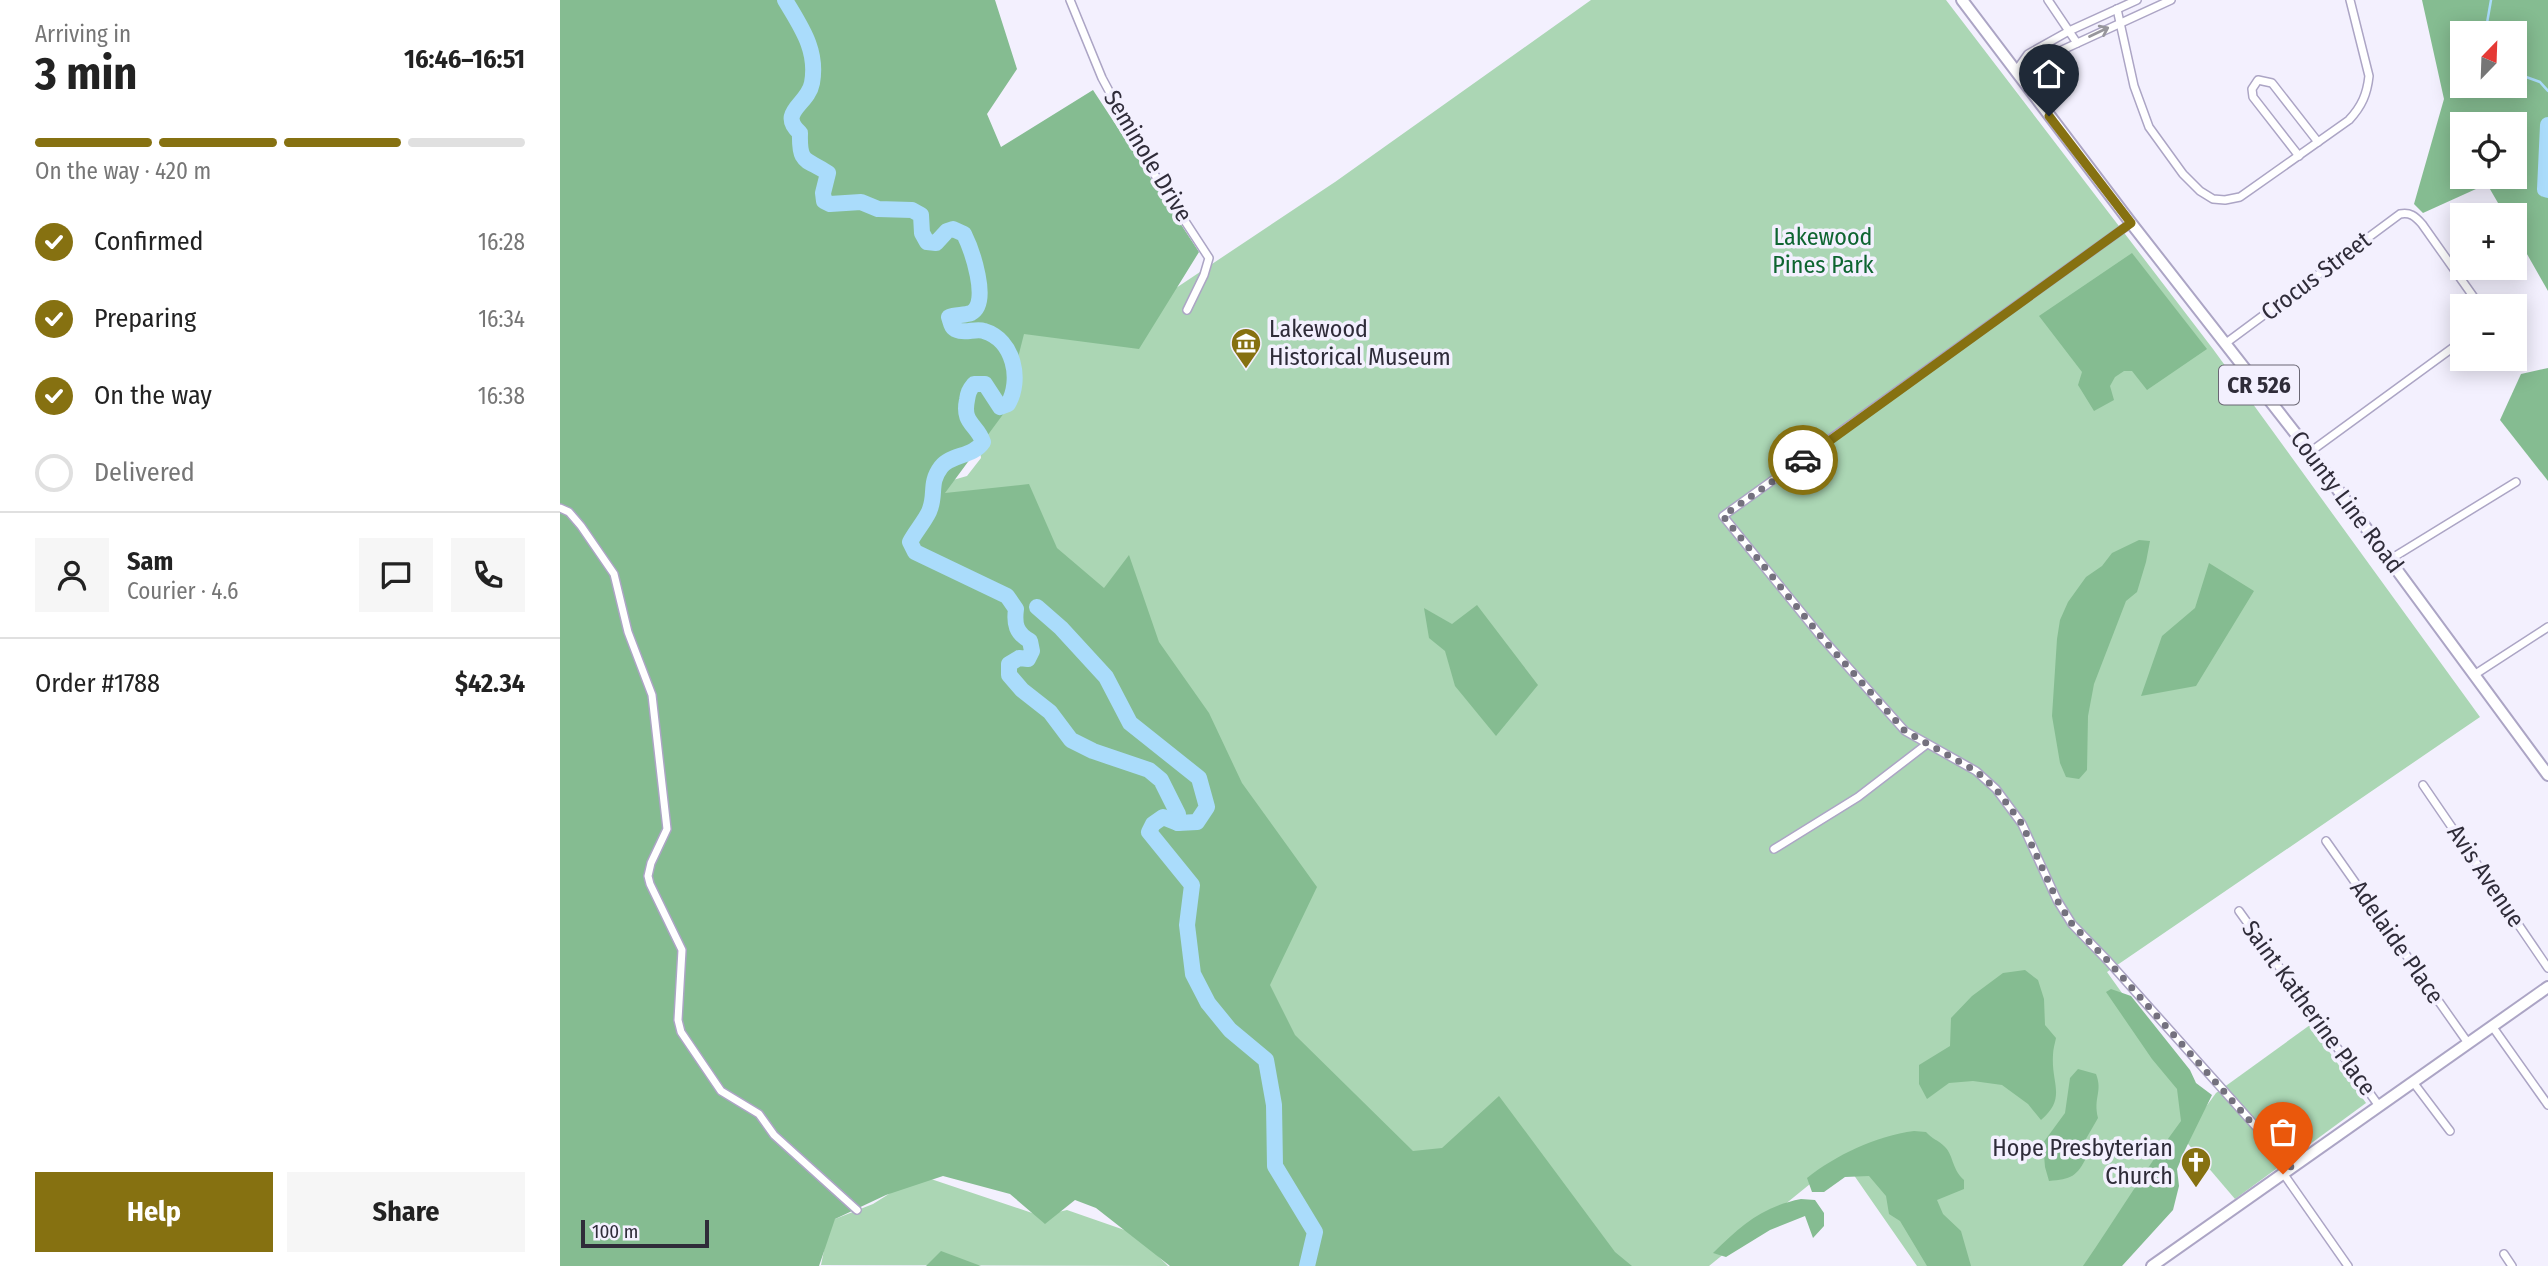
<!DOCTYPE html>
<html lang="en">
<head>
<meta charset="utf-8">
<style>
  :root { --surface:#fff; --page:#f6f6f6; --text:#222; --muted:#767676; --line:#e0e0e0; --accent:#867111 }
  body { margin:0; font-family:"Fira Sans Condensed",sans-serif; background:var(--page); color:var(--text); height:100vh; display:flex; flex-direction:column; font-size:26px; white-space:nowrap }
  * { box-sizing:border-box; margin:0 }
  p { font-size:23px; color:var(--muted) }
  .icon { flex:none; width:38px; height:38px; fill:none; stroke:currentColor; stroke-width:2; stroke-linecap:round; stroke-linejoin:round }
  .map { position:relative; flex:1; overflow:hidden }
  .panel { display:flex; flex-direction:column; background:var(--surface); width:560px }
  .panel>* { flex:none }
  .needle { width:46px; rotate:23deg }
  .fabs { position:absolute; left:1890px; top:21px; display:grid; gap:14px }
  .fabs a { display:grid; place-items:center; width:77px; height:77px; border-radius:0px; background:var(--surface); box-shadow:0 4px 18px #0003; font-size:35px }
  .scale { position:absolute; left:21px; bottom:18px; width:128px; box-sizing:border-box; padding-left:7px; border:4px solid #2f2c39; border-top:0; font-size:19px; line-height:24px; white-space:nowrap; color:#2f2c39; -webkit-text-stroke:5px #f3f0fe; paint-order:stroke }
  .pin { position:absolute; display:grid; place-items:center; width:60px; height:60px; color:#fff; margin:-72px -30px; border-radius:50% 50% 50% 0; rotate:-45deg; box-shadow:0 0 7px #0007 }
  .pin .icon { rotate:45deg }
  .courier { position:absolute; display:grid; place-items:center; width:70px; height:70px; margin:-35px; border:5px solid #867111; border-radius:50%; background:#fff; color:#222; box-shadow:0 2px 9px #0007 }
  .summary em { font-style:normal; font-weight:700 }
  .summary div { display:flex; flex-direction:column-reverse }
  .summary { display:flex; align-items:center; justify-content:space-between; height:119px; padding:0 35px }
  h1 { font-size:46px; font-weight:700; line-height:52px }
  .bar { display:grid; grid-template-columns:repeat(4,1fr); gap:10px 7px; align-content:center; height:84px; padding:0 35px }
  .bar i { height:9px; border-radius:5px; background:var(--line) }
  .bar .selected { background:var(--accent) }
  .bar p { grid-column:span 4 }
  .line { display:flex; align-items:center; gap:18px; padding:0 35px; border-top:2px solid var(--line) }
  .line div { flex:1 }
  .round { display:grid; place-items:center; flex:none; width:74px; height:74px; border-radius:0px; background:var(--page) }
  ol { padding:0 35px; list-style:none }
  li { display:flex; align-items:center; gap:21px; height:77px }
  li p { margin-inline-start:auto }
  li .icon { padding:7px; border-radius:50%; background:var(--accent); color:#fff; stroke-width:4 }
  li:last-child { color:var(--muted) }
  li i { width:38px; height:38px; border:4px solid var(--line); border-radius:50% }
  .cta { display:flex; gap:14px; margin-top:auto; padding:14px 35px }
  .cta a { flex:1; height:80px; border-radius:0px; background:var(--accent); color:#fff; font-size:28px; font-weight:700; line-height:80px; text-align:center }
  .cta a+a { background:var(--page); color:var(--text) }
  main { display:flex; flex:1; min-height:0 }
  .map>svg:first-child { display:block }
  .green { fill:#abd6b4 }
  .forest { fill:#85bc91; fill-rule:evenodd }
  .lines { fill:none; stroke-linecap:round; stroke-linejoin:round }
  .stream { stroke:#aadcfb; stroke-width:2.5 }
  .river { stroke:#aadcfb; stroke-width:16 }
  .minor-casing { stroke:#aca5c5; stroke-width:10 }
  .secondary-casing { stroke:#aca5c5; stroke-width:14 }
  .primary-casing { stroke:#aca5c5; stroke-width:14 }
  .minor { stroke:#fff; stroke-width:7 }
  .secondary { stroke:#fff; stroke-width:10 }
  .primary { stroke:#fff; stroke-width:10 }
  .oneway { stroke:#97969c }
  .done { stroke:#74717e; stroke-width:7; stroke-dasharray:0 12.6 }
  .route { stroke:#867111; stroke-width:9 }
  .labels { text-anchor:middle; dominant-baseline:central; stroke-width:7; stroke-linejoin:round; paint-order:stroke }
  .shield { fill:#f3f0fe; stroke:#6a6774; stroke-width:2 }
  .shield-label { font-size:23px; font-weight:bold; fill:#2f2c39 }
  .street-label { font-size:24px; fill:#2f2c39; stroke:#f3f0fe }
  .park-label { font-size:24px; fill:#0e6531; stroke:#f3f0fe }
  .poi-label { font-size:24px; fill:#2f2c39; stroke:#f3f0fe; text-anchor:start }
</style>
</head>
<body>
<main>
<section class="panel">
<div class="summary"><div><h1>3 min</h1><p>Arriving in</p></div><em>16:46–16:51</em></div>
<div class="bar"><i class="selected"></i><i class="selected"></i><i class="selected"></i><i></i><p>On the way · 420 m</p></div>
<ol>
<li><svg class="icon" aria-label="check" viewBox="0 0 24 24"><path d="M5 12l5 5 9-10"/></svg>Confirmed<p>16:28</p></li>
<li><svg class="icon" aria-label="check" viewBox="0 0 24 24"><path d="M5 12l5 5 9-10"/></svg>Preparing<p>16:34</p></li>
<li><svg class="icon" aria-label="check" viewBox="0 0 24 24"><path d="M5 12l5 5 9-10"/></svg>On the way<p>16:38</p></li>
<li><i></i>Delivered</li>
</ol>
<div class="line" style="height:126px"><a class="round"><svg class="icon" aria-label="person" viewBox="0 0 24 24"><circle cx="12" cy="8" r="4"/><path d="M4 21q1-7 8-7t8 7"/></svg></a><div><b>Sam</b><p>Courier · 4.6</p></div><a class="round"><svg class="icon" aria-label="chat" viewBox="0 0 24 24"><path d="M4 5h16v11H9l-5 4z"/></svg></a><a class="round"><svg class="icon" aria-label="phone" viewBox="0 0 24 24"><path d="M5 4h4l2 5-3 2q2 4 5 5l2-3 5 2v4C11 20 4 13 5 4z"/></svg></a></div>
<div class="line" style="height:91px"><div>Order #1788</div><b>$42.34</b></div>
<div class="cta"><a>Help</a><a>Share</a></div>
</section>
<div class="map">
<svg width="1988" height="1266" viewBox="0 0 1988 1266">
  <rect width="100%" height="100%" fill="#f3f0fe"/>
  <g class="green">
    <polygon points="1031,0 1386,0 1653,349 1920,717 1547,972 1642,1105 1527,1266 1357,1266 1282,1158 1149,1266 1036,1266 871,1188 755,1232 379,484 407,476 421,458 418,433 433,398 447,406 456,382 442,345 429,336 565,322 775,182"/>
    <polygon points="1750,1025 1806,1103 1675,1199 1623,1138 1656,1093"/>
    <polygon points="359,1175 481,1216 507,1210 576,1234 608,1266 261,1265 270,1221 313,1204"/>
  </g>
  <g class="forest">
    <polygon points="0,0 435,0 457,69 427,114 441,147 533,90 639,252 579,349 464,334 444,413 385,493 469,484 497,548 544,588 569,555 599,642 649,713 682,783 757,887 710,985 735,1035 853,1151 882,1148 939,1096 1055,1252 1072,1266 610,1266 536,1208 515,1200 485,1224 450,1194 383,1176 326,1195 275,1219 259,1266 0,1266"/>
    <path d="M1862,0H1988V291L1955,233V215H1945L1927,184L1863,213L1854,204L1884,99ZM1902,33H1955V86H1902ZM1902,124H1955V177H1902Z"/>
    <polygon points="1572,253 1647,349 1587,390 1572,371 1564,371 1555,377 1550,386 1554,400 1534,411 1518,385 1522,372 1479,316"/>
    <polygon points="1988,368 1988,481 1940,420 1961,374"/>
    <polygon points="1579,540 1590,541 1586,562 1577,592 1566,601 1534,684 1528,716 1527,770 1519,779 1506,777 1500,763 1492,716 1497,639 1500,620 1508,602 1526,577 1542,566 1552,553"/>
    <polygon points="1649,563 1694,591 1636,686 1581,696 1602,636 1635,608"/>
    <polygon points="917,605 978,685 936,736 895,686 885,651 869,638 864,608 892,624"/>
    <path d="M1465,970L1478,980L1484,999L1485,1025L1496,1038C1495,1043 1493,1049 1493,1055C1491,1084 1507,1098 1481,1120L1468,1104L1442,1085L1413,1081L1389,1083L1367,1099L1359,1084V1065L1390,1046L1391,1018L1412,996L1443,973Z"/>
    <path d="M1551,989L1571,996L1630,1070L1636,1083L1652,1095L1625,1150L1617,1169L1619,1186L1613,1210L1562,1266H1523C1556,1218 1586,1168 1621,1121L1617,1089L1592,1059L1546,992Z"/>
    <path d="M1518,1069L1536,1074C1543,1092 1533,1097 1538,1118L1523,1144L1527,1156C1517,1177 1511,1179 1489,1181L1485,1167L1483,1143L1505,1113L1510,1078Z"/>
    <path d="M1354,1131L1366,1132C1372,1139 1378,1140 1384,1146C1394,1155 1391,1168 1404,1180V1189L1377,1200L1383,1214L1401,1231L1411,1266H1367L1340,1221L1329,1214L1326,1196L1309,1176L1285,1177L1264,1192H1252L1247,1178C1276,1155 1316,1136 1354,1131Z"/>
    <path d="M1241,1199L1255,1200L1264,1213V1226L1253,1238L1245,1216L1210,1230L1166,1257L1153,1253C1182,1225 1201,1207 1241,1199Z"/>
    <polygon points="381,1251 421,1266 366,1266"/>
  </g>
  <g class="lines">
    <g class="stream">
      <polyline points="1930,33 1927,23 1931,0"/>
      <polyline points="1955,73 1980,82 1988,91"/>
    </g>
    <g class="river">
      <path d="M225,0C241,27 258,50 252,83C248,105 217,112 240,133C239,165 246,158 268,173L263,193L264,201L270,204L301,202L318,209L352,210L361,215L362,233L367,242L376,243L387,231L393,229L404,234C411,248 431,303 411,313C406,315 395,315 389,317C391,323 391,328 397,330C405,334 416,328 424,331C454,340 462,380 448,404L440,407L425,384H414C409,390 408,393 407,400C402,424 417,424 423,442C413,457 391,454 381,467C369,483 376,493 370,509C368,517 355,532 350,542L355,552L447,596L456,609C454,624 456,633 470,641L472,651L468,659L459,658L449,664V675L462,690L490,712L511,740L533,751L589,770L601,780L618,814V823"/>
      <polyline points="1988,125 1985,189 1988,190"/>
      <polyline points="477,607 501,628 546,677 570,723 639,778 647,807 637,822 618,823 603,817 593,824 589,832 632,885 627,925 633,974 648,1003 670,1030 706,1060 714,1105 715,1166 755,1232 747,1266"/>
    </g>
    <g class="minor-casing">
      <g id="minor">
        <polyline points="510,0 542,78 591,169 649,258 644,275 627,310"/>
        <polyline points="1488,0 1517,43"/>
        <path d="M1557,9L1574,86L1589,127L1623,174L1640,191L1653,199L1665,200L1680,197L1789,120C1802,106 1807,94 1809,76L1790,0"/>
        <polyline points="1456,71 1468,54 1509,31 1577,0"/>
        <polyline points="1456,72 1477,66 1500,51 1611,0"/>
        <polyline points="1739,156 1693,97 1692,89 1698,80 1712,83 1758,142"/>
        <polyline points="1571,223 1163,516 1263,639 1345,731 1416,771 1436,789 1462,824 1497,900 1512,924 1548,961 1732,1167"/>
        <path d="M1666,343L1840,214C1850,212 1855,216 1862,224L1920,306"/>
        <polyline points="1750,452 1902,341"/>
        <polyline points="0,508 9,512 21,526 54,574 68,632 92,695 107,829 91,863 88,876 90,884 122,950 118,1020 121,1032 161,1091 199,1114 214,1135 297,1210"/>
        <polyline points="1829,560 1956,482"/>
        <polyline points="1914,675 1988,627"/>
        <polyline points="1863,785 1988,968"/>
        <polyline points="1766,841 1908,1043"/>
        <polyline points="1214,849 1298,797 1367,744"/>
        <polyline points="1679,911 1819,1106"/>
        <polyline points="1932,1026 1988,1105"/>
        <polyline points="1853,1082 1890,1131"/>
        <polyline points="1723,1173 1788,1266"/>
        <polyline points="1944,1254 1952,1266"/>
      </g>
    </g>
    <g class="secondary-casing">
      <polyline id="secondary" points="1592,1266 1988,987"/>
    </g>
    <g class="primary-casing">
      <polyline id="primary" points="1402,0 1571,223 1750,452 1988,775"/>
    </g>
    <use href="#minor" class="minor"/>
    <use href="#secondary" class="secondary"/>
    <use href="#primary" class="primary"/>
  </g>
  <defs><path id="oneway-shaft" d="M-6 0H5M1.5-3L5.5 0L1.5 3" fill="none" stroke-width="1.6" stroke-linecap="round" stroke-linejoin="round" transform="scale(1.75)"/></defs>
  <use class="oneway" href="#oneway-shaft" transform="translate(1539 32) rotate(-25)"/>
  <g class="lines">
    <polyline class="done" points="1243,460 1163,516 1263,639 1345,731 1416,771 1436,789 1462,824 1497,900 1512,924 1548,961 1731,1167 1723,1174"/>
    <polyline class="route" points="1243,460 1571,223 1489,116"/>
  </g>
  <defs>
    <g id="museum-pin" transform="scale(1.575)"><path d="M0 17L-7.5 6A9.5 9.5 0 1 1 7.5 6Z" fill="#867111" stroke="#f3f0fe"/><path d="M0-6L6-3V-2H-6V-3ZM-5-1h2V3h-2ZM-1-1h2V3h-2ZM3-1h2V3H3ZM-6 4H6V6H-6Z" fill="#fff"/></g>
    <g id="church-pin" transform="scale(1.575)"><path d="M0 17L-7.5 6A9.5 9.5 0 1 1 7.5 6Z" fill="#867111" stroke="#f3f0fe"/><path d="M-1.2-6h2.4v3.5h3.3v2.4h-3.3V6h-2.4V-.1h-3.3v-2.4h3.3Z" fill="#fff"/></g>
  </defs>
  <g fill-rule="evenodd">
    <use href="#museum-pin" x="686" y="343"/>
    <use href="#church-pin" x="1636" y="1162"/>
  </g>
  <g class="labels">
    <rect class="shield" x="1659" y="365.5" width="80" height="39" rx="5"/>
    <g class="shield-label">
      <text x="1699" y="385">CR 526</text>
    </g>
    <g class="street-label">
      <text transform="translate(588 156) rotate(59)">Seminole Drive</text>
      <text transform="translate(1756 276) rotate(-37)">Crocus Street</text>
      <text transform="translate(1787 502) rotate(53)">County Line Road</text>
      <text transform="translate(1926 876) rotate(56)">Avis Avenue</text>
      <text transform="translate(1837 942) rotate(55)">Adelaide Place</text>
      <text transform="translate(1749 1008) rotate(54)">Saint Katherine Place</text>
    </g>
    <g class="park-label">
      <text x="1263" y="237">Lakewood<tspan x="1263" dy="28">Pines Park</tspan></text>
    </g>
    <g class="poi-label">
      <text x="709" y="329">Lakewood<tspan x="709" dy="28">Historical Museum</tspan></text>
      <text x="1613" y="1148" text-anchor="end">Hope Presbyterian<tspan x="1613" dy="28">Church</tspan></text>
    </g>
  </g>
</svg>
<div class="fabs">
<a><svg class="needle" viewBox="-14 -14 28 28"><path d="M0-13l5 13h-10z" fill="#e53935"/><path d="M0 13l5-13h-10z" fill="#767676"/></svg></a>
<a><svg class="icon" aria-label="locate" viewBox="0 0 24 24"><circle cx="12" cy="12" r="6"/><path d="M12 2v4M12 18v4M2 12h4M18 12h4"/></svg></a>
<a>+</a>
<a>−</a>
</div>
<div class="scale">100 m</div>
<div class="pin" style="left:1723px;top:1174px;background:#ea580c"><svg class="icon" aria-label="bag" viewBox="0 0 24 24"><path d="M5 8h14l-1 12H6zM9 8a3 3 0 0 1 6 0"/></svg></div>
<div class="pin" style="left:1489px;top:116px;background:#1f2937"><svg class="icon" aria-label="home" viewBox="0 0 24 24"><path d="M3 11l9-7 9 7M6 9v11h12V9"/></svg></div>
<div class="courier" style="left:1243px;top:460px"><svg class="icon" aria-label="car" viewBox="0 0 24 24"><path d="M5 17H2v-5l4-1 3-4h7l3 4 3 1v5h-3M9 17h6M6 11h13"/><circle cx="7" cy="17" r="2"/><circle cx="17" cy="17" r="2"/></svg></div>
</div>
</main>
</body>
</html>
